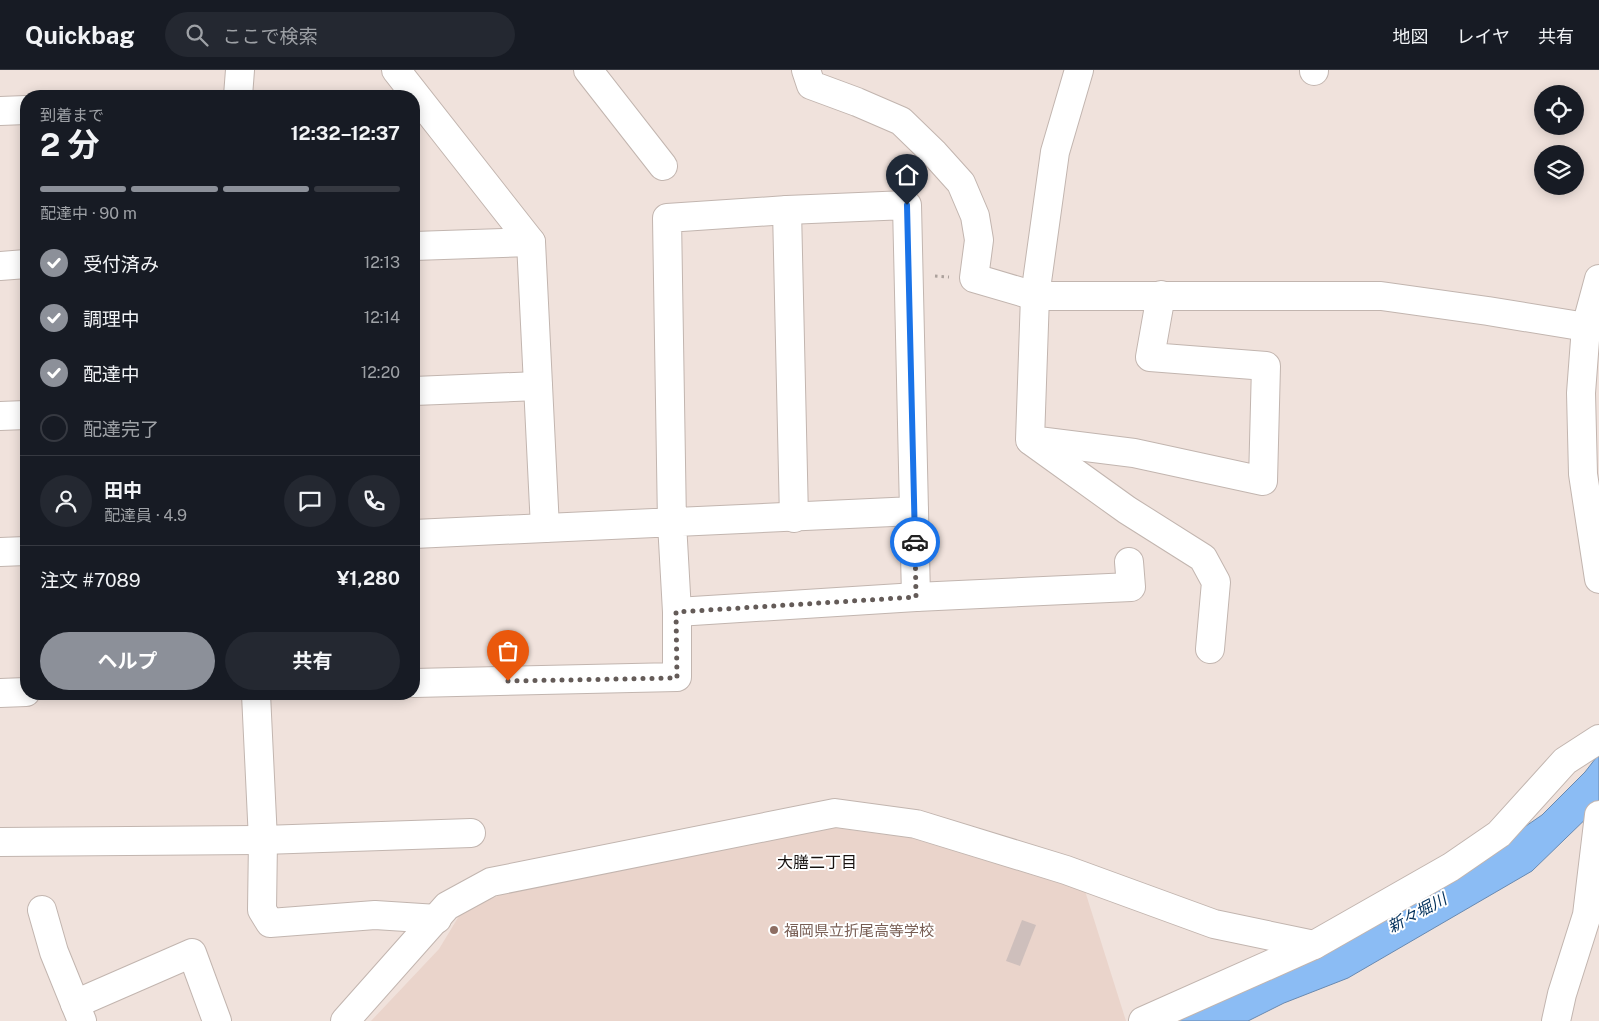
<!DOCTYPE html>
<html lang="ja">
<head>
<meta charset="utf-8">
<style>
  :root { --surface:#171b24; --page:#242831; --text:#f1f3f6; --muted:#9ea1a6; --line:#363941; --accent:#8c9099 }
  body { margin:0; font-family:"Public Sans","Noto Sans JP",sans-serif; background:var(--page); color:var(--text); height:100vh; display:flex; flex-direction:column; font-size:19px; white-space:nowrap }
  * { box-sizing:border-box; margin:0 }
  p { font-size:16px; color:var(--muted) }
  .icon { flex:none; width:28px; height:28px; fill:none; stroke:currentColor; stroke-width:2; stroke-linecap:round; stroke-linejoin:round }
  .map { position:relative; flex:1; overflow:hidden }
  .drawer { position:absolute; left:20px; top:20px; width:400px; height:610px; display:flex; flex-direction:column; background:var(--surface); border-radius:20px; box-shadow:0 2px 12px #0003 }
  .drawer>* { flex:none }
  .tools { position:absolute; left:1534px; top:15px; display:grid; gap:10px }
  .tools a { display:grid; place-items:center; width:50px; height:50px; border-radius:50%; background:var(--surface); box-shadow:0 2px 12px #0003; font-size:25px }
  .pin { position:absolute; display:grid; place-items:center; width:42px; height:42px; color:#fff; margin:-51px -21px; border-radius:50% 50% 50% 0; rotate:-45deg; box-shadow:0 0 5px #0007 }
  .pin .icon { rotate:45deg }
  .courier { position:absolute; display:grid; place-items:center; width:50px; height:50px; margin:-25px; border:4px solid #1a73e8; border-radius:50%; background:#fff; color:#222; box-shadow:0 1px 6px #0007 }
  .headline em { font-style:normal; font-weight:700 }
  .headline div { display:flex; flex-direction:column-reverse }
  .headline { display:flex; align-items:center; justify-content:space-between; height:85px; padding:0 20px }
  h1 { font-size:32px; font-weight:700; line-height:38px }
  .bar { display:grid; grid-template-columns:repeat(4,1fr); gap:8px 5px; align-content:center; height:60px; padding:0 20px }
  .bar i { height:6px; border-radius:4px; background:var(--line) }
  .bar .on { background:var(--accent) }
  .bar p { grid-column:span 4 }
  .line { display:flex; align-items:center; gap:12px; padding:0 20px; border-top:1px solid var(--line) }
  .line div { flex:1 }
  .round { display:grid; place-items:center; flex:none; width:52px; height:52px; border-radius:26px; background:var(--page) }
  ol { padding:0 20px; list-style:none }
  li { display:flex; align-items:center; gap:15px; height:55px }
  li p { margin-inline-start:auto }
  li .icon { padding:5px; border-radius:50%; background:var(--accent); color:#fff; stroke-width:4 }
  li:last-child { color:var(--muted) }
  li i { width:28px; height:28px; border:2px solid var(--line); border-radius:50% }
  .button { display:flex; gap:10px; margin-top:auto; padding:10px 20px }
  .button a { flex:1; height:58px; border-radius:30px; background:var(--accent); color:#fff; font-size:20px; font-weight:700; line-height:58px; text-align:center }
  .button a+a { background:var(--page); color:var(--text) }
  header { display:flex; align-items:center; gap:30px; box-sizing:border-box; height:70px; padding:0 25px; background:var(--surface); border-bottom:1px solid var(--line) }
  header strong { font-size:24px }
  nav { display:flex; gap:28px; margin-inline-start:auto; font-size:18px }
  .search { width:350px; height:45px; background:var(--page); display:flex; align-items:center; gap:12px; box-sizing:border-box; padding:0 18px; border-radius:28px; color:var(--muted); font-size:19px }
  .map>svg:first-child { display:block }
  .built { fill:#ead4cb }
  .water { fill:#8bbcf4; stroke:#6889b0 }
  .building { fill:#cebfbc }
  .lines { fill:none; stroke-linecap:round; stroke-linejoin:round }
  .minor-casing { stroke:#c2b5af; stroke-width:30 }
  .path { stroke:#aca19c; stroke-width:3; stroke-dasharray:2.5 4; stroke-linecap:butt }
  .minor { stroke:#fff; stroke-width:28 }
  .done { stroke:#645b58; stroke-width:5; stroke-dasharray:0 9 }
  .route { stroke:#1a73e8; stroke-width:6 }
  .education-dot { fill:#8d6e63; stroke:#fff; stroke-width:2 }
  .labels { text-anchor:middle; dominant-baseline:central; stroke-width:4; stroke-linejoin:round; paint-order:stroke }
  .education-label { font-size:15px; fill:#785e54; stroke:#fff; text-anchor:start }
  .neighbourhood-label { font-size:16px; fill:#181311; stroke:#fff }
  .water-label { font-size:16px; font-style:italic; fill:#03315c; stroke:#fff }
</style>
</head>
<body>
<header>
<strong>Quickbag</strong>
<div class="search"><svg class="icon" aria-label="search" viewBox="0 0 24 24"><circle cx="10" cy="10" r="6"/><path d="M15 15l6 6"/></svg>ここで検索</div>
<nav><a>地図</a><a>レイヤ</a><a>共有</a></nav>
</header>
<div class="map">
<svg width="1599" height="951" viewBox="0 0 1599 951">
  <rect width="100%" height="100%" fill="#f0e2dc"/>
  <polygon class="built" points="835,758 911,768 1085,821 1126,951 371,951 439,879 462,841 515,819"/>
  <polygon class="water" points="1599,684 1599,736 1532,801 1348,908 1284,933 1248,951 1170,951 1460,801 1542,745 1585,702"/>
  <polygon class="building" points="1022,850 1036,855 1020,896 1006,891"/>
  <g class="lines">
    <g class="minor-casing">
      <g id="minor">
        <polyline points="396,0 531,172 545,458"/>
        <polyline points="588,0 663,96"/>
        <polyline points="806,0 811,15 857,32 901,51 934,83 961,113 975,146 979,170 974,208 1035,226 1381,226 1488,241 1586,257"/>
        <polyline points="1079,0 1055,82 1035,226 1030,370 1134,383 1263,411 1266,296 1150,287 1161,225"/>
        <polyline points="1314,1 1314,0"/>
        <polyline points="238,26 240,0"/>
        <polyline points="0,41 26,40"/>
        <polyline points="787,140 794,448"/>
        <polyline points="414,176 531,172"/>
        <polyline points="0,196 26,194"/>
        <polyline points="1599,209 1586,257 1581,323 1583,404 1599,509"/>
        <polyline points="414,321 538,316"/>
        <polyline points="0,346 26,345"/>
        <polyline points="1031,371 1127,440 1203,488 1216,512 1210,579"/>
        <polyline points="914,441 916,527"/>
        <path d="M414,464C581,457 748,450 914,441L907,135L787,140L667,148L672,453L677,542V607L414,613"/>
        <polyline points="0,482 26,481"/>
        <polyline points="677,542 916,527 1131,517 1129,492"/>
        <polyline points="0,623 26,622"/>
        <polyline points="256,624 263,770 262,840 270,853 375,845 437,849"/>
        <polyline points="0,772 263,770 471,763"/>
        <polyline points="42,840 54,882 82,951"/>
        <polyline points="75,934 192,883 217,951"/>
        <polyline points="345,951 447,836 491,812 835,743 916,754 1066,800 1214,854 1314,875"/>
        <polyline points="1143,951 1314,875 1451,797 1499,764 1565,691 1599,669"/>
        <polyline points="1556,951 1562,924 1587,845 1599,745"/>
      </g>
    </g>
    <polyline class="path" points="935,206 949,207"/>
    <use href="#minor" class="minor"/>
  </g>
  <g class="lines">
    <polyline class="done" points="508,611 677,608 676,542 916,527 915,472"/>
    <polyline class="route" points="907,135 915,472"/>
  </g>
  <circle class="education-dot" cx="774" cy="860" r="5"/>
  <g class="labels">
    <g class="education-label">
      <text x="784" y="860">福岡県立折尾高等学校</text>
    </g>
    <g class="neighbourhood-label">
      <text x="817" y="792">大膳二丁目</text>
    </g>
    <g class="water-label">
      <text transform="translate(1417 843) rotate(-28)">新々堀川</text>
    </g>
  </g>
</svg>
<div class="tools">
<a><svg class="icon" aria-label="locate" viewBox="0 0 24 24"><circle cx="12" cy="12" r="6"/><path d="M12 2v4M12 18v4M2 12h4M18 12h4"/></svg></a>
<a><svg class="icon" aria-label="layers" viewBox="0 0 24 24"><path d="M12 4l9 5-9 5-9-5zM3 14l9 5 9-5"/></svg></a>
</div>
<div class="pin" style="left:508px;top:611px;background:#ea580c"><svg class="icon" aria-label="bag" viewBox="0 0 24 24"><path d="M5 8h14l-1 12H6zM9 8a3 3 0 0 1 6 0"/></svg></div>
<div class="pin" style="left:907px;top:135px;background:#1f2937"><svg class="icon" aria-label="home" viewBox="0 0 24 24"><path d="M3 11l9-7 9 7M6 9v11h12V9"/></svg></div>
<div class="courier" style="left:915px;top:472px"><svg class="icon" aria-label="car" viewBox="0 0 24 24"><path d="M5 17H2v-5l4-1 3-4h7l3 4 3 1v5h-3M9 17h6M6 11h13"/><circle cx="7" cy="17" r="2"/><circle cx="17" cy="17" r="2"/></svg></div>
<section class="drawer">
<div class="headline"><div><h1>2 分</h1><p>到着まで</p></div><em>12:32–12:37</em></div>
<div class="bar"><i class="on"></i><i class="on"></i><i class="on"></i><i></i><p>配達中 · 90 m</p></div>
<ol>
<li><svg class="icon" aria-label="check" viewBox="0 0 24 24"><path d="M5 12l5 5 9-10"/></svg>受付済み<p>12:13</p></li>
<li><svg class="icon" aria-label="check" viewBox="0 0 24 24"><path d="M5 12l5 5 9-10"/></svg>調理中<p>12:14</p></li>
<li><svg class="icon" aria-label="check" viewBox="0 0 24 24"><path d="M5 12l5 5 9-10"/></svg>配達中<p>12:20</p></li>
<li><i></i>配達完了</li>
</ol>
<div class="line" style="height:90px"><a class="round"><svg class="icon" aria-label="person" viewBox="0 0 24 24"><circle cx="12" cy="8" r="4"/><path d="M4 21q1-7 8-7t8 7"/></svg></a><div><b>田中</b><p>配達員 · 4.9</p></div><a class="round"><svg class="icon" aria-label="chat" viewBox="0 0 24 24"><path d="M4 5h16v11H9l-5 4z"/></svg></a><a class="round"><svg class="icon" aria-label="phone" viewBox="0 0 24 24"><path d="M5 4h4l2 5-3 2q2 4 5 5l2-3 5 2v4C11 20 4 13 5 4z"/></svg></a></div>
<div class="line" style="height:65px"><div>注文 #7089</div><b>¥1,280</b></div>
<div class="button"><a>ヘルプ</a><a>共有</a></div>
</section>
</div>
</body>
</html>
